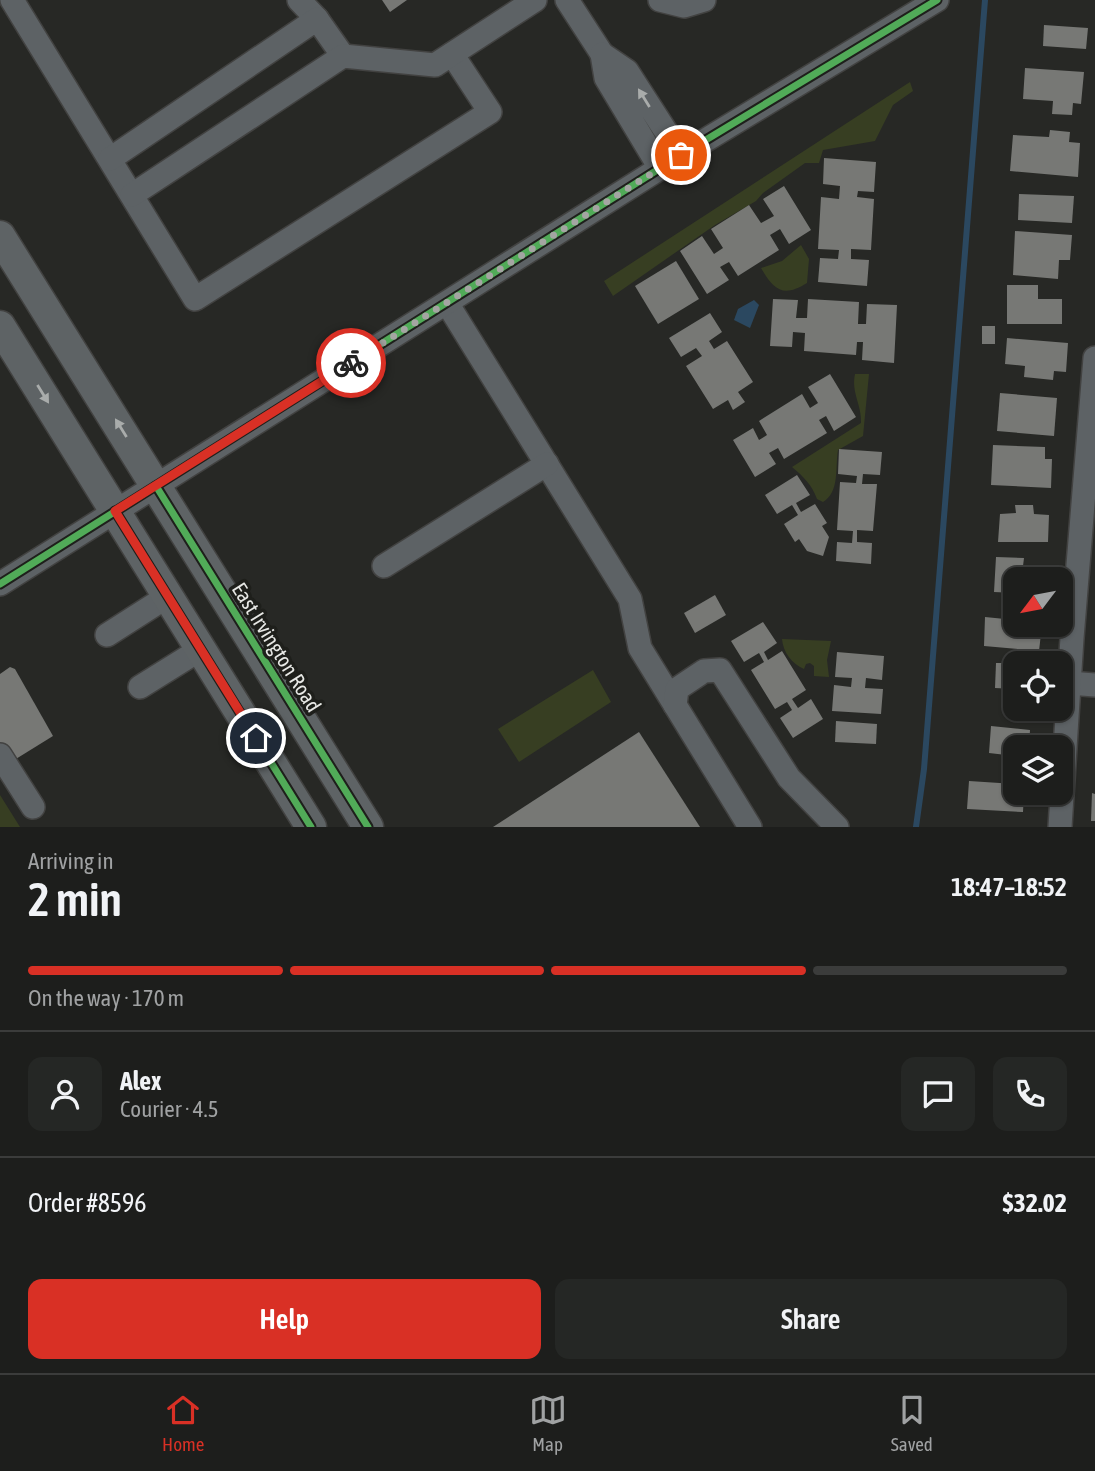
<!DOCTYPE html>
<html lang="en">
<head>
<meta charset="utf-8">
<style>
  :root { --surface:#1d1e1c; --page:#252725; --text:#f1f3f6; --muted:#a0a2a3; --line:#3b3c3b; --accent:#d93025 }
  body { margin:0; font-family:"Asap Condensed",sans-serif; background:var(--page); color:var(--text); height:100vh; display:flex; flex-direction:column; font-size:26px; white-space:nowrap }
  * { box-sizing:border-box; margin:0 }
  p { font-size:23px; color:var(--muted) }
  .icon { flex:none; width:38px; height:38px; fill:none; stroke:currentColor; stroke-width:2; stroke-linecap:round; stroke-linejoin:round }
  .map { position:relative; height:827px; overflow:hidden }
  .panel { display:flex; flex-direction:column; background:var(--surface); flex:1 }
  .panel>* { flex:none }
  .needle { width:46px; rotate:238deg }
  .tools { position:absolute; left:1003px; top:567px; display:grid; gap:14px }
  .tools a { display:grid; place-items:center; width:70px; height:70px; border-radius:14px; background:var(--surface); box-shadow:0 2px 5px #0004,0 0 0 2px var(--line); font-size:35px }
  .pin { position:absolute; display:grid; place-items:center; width:60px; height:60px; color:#fff; margin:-30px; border:4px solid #fff; border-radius:50%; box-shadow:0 2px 7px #0007 }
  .courier { position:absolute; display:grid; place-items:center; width:70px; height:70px; margin:-35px; border:5px solid #d93025; border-radius:50%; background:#fff; color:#222; box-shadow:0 2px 9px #0007 }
  .headline em { font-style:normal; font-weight:600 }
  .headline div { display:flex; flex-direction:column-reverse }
  .headline { display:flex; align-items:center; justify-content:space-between; height:119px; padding:0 28px }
  h1 { font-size:46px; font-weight:600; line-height:52px }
  .bar { display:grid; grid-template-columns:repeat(4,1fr); gap:10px 7px; align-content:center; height:84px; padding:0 28px }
  .bar i { height:9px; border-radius:5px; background:var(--line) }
  .bar .current { background:var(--accent) }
  .bar p { grid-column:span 4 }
  .line { display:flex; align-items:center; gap:18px; padding:0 28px; border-top:2px solid var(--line) }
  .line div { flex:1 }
  .round { display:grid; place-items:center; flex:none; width:74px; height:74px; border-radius:14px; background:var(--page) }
  .cta { display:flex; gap:14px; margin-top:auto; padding:14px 28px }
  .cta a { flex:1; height:80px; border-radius:14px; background:var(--accent); color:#fff; font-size:28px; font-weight:600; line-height:80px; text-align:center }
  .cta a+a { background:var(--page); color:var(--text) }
  .menu { display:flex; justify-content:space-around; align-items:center; height:98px; border-top:2px solid var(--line); background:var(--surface); font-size:19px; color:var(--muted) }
  .menu a { display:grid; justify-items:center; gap:4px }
  .menu .current { color:var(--accent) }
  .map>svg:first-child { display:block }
  .green { fill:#373e22 }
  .water { fill:#2b4860 }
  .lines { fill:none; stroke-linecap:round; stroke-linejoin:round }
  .stream { stroke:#2b4860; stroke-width:6 }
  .building { fill:#777875 }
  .minor-casing { stroke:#424241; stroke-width:26 }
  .major-casing { stroke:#424241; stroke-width:33 }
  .minor { stroke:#5d6265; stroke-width:23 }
  .major { stroke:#5e6365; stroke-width:30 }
  .cycleway-casing { stroke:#1e1f1b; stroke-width:11 }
  .cycleway { stroke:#51ab58; stroke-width:7 }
  .oneway { fill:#a9acab }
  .done { stroke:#a4a5a2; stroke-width:7; stroke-dasharray:0 12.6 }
  .route { stroke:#d93025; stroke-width:9 }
  .labels { text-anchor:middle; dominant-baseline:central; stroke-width:7; stroke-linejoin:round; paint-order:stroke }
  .street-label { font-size:21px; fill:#e7e8e5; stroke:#1e1f1b }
</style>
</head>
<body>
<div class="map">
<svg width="1095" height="827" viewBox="0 0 1095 827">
  <rect width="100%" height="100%" fill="#272825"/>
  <g class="green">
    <polygon points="910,82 913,91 893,105 875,141 823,150 819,163 805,163 763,193 756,201 715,225 613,296 604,281"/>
    <path d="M801,245L809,259L807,283C783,298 774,290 761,268L782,261Z"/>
    <path d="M855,374H869L863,436L838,450C835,467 840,492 823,502L817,499C812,485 803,476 792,467L861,423C862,405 851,393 855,374Z"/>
    <path d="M782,639L831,641L827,660L829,677L814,676V666L810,663L806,664L804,669C792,664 783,652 782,639Z"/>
    <polygon points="593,670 611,702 519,762 498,729"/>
    <polygon points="0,795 20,827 0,827"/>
  </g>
  <polygon class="water" points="754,300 759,305 750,328 734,320 738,309"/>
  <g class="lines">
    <polyline class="stream" points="916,827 924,769 985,0"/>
  </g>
  <g class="building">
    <polygon points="382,0 407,0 390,12"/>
    <polygon points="1044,25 1088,28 1086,49 1043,46"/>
    <polygon points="1025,68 1084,72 1081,104 1073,103 1072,115 1052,114 1053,101 1023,99"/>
    <polygon points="1050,130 1070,132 1069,142 1080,143 1078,177 1010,171 1013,135 1049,137"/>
    <polygon points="824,158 876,162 874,192 858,191 857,197 874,199 871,250 851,249 851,259 869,260 867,286 818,282 820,258 838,259 839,250 818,249 821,197 839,199 840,186 823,184"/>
    <polygon points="784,186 811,230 789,244 780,229 770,235 779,250 738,276 729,262 720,267 729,280 707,294 680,251 702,236 714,254 723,248 711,229 749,205 761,223 774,216 763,199"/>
    <polygon points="1019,194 1074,196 1072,223 1018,220"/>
    <polygon points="1015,231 1072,235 1070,260 1059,260 1058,279 1013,275"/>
    <polygon points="676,261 699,299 658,324 635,286"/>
    <polygon points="1007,285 1038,285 1038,299 1062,299 1062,324 1007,324"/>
    <polygon points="773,299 798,300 796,318 807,318 808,299 859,302 858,324 866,324 867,304 897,305 894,363 862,360 863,342 857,342 856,355 804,351 805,333 793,332 792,347 770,346"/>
    <polygon points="710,313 722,332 709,341 714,349 727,341 753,382 738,392 745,402 733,410 728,400 713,409 686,366 702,356 696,348 681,357 669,338"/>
    <rect x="982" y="326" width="13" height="18"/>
    <polygon points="1007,338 1068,343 1066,372 1054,371 1053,380 1024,377 1025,366 1005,364"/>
    <polygon points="830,374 856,417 834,431 826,416 819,420 827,433 784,459 778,448 769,453 776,464 755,477 733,440 753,428 759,440 767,435 759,421 802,394 810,408 818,403 808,387"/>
    <polygon points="1000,393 1057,398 1054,436 997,431"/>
    <polygon points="993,445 1045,447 1045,459 1052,459 1051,488 991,485"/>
    <polygon points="839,449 882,452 880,475 863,474 862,484 877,484 873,531 857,530 857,542 872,543 871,564 836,561 837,542 852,543 853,531 837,530 840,482 856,483 857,476 838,474"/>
    <polygon points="797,475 810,495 796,503 801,512 815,504 827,523 822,526 829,537 823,556 807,551 799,539 795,542 784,524 798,515 792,505 777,514 765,495"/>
    <polygon points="1015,505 1033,505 1034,514 1049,515 1048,542 998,542 1000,514 1016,513"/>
    <polygon points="996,557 1024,558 1023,566 1040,567 1040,579 1015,579 1015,593 994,592"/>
    <polygon points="715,595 726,615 695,633 684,613"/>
    <polygon points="985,617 1015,620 1015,625 1042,625 1039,651 984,646"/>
    <polygon points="763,622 777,643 764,652 768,660 782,651 806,690 792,699 798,708 811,699 823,719 793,738 780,718 792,710 787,702 775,709 751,670 764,662 759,653 744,662 731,641"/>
    <polygon points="837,652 884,656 882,680 866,678 865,688 883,689 881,714 832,711 834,685 851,687 852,678 835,677"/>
    <polygon points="996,663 1015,663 1015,689 995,688"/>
    <polygon points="10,667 15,669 53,736 11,762 0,744 0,674"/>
    <polygon points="836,721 877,724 876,744 835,742"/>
    <polygon points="991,726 1030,730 1029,747 1015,747 1015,756 989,753"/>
    <polygon points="639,732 700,827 493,827"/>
    <polygon points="969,781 1015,784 1015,793 1024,793 1023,812 967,809"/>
    <polygon points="1092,793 1095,794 1095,821 1091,821"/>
  </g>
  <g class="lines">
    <g class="minor-casing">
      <g id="minor">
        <polyline points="12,0 195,299 490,112 452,54"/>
        <polyline points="299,0 317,19"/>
        <polyline points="567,0 602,54"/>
        <polyline points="660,0 684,6 704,0"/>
        <polyline points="110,159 317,19 343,56"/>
        <polyline points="660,168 606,78 602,54 627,71 681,155"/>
        <polyline points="132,195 343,56 435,65 535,0"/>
        <polyline points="447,303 630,599 640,648 675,705"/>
        <polyline points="384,566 547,464"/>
        <polyline points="0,584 681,155 937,0"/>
        <polyline points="107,635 168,596"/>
        <polyline points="1069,683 1095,685"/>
        <polyline points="140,687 201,649"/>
        <polyline points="0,755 33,807"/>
        <polyline points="750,827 675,705 677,689 704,671 720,670 789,778 837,827"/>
        <polyline points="1060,827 1072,638 1095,358"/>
      </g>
    </g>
    <g class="major-casing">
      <g id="major">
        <polyline points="0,236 368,827"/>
        <polyline points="0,326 311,827"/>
      </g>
    </g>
    <use href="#minor" class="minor"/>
    <use href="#major" class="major"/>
    <g class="cycleway-casing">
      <g id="cycleway">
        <polyline points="156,486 368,827"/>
        <polyline points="115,511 311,827"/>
        <polyline points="0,584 681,155 937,0"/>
      </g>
    </g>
    <use href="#cycleway" class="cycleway"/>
  </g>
  <defs><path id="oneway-solid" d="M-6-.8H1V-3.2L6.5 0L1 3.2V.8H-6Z" transform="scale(1.75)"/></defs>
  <g class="oneway">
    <use href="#oneway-solid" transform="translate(644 98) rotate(-122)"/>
    <use href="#oneway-solid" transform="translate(43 394) rotate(58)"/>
    <use href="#oneway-solid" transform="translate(121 428) rotate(-122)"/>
  </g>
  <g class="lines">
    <polyline class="done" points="351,363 681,155"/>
    <polyline class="route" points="256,738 115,511 351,363"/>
  </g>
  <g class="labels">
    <g class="street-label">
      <text transform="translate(277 647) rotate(58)">East Irvington Road</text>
    </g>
  </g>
</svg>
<div class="tools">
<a><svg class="needle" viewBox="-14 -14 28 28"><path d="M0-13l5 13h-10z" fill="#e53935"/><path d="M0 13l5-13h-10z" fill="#a0a2a3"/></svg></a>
<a><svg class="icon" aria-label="locate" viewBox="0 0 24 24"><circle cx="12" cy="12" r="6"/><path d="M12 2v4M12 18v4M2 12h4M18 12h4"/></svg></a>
<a><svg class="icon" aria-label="layers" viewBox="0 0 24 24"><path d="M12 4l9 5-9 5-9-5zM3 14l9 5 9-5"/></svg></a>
</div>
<div class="pin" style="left:681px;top:155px;background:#ea580c"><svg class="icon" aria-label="bag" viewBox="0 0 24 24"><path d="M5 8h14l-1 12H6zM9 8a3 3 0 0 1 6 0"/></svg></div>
<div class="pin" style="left:256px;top:738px;background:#1f2937"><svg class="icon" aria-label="home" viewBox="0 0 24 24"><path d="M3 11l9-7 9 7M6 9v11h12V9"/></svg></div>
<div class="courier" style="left:351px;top:363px"><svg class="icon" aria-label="bike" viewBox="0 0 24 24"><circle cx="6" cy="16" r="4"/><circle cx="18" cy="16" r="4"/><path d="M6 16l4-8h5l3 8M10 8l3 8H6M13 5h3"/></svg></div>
</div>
<section class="panel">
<div class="headline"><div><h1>2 min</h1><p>Arriving in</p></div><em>18:47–18:52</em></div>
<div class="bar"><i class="current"></i><i class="current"></i><i class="current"></i><i></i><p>On the way · 170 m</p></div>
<div class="line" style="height:126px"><a class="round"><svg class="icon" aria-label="person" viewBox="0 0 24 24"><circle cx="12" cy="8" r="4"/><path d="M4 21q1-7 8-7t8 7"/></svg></a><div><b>Alex</b><p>Courier · 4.5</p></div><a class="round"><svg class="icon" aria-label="chat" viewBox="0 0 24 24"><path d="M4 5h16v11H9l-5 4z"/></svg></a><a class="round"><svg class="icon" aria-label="phone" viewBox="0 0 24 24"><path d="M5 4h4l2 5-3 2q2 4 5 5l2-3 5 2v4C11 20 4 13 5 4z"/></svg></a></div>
<div class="line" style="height:91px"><div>Order #8596</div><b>$32.02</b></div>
<div class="cta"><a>Help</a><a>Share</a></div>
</section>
<nav class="menu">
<a class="current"><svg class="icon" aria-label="home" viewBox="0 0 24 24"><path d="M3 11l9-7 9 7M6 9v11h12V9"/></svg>Home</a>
<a><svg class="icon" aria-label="map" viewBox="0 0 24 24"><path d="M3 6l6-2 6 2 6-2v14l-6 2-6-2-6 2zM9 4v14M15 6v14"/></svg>Map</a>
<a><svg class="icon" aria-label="saved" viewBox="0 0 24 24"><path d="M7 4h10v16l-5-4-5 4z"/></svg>Saved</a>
</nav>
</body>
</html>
